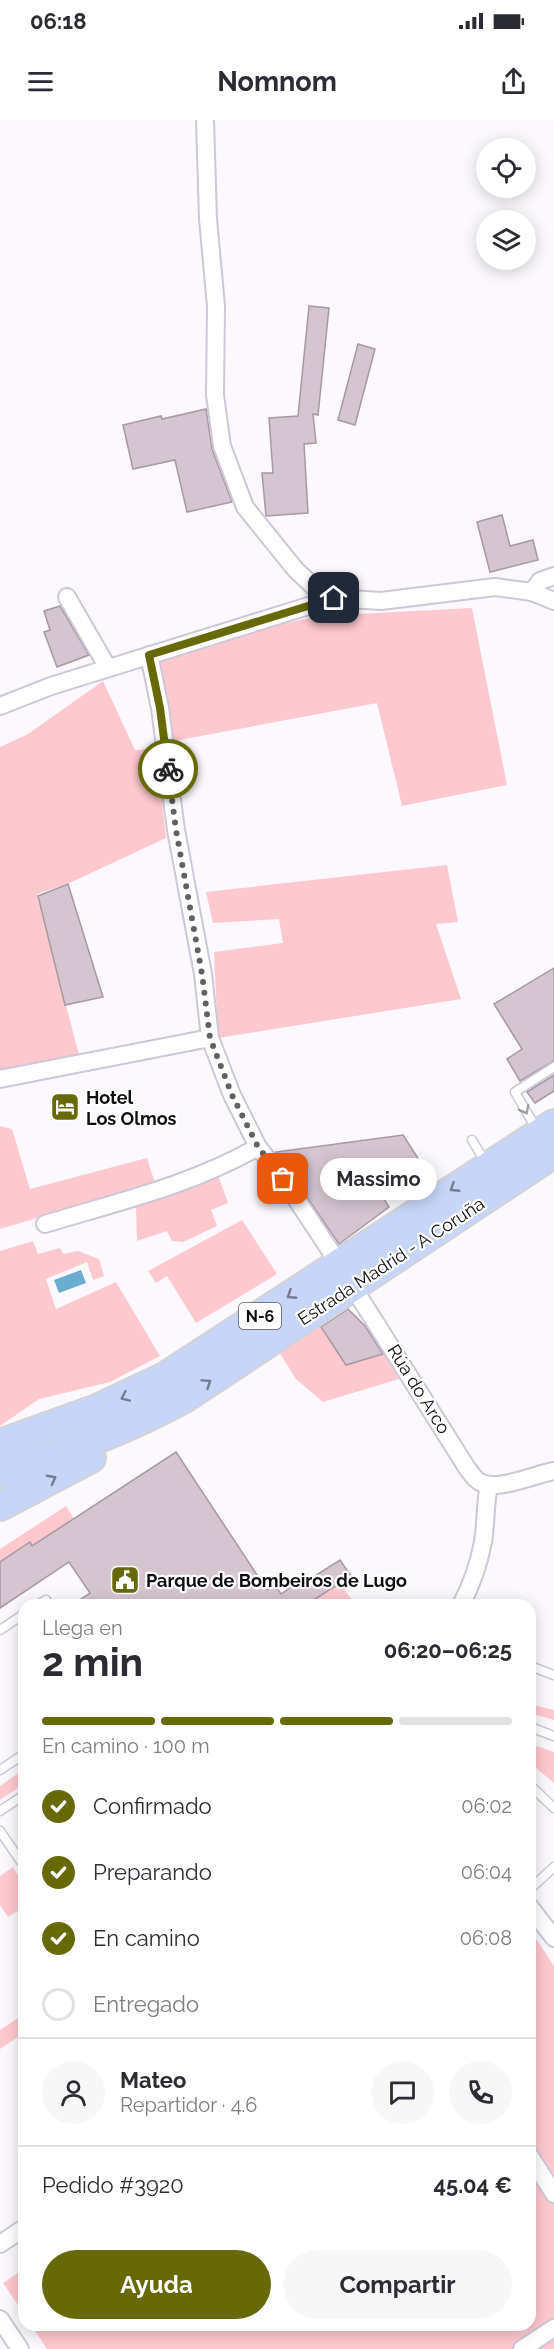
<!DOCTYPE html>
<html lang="es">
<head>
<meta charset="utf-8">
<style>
  :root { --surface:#fff; --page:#f7f7f7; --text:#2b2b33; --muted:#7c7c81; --line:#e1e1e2; --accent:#676907 }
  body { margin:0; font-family:Raleway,sans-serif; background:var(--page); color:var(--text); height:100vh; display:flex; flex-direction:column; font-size:22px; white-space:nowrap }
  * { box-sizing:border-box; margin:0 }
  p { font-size:20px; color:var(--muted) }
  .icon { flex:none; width:33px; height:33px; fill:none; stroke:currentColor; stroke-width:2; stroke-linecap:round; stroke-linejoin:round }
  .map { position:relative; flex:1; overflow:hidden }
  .details { position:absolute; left:18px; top:1479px; width:518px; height:732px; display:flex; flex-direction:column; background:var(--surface); border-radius:18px; box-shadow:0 3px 15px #0003 }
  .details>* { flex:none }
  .tools { position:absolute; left:476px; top:18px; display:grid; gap:12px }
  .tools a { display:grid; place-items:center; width:60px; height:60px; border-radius:50%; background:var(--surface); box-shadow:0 3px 15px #0003; font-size:30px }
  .pin { position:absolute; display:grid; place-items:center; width:51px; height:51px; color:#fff; margin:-26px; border-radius:12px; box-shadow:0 3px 9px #0006 }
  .courier { position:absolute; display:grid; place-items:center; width:60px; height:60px; margin:-30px; border:4px solid #676907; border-radius:50%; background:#fff; color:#222; box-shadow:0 2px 8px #0007 }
  .bubble { position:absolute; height:42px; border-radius:21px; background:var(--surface); box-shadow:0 3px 15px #0003; font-size:20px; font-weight:700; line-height:42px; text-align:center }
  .head em { font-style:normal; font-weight:700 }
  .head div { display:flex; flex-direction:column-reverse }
  .head { display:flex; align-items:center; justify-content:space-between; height:102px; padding:0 24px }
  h1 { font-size:39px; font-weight:700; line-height:45px }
  .bar { display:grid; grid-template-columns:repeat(4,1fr); gap:9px 6px; align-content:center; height:72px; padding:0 24px }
  .bar i { height:8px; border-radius:4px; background:var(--line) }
  .bar .active { background:var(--accent) }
  .bar p { grid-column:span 4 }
  .line { display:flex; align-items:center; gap:15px; padding:0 24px; border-top:2px solid var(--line) }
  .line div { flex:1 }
  .round { display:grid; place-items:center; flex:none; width:63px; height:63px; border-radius:32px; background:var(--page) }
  ol { padding:0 24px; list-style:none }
  li { display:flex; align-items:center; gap:18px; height:66px }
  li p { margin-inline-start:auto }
  li .icon { padding:6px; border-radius:50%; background:var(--accent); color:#fff; stroke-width:4 }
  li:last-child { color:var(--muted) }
  li i { width:33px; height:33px; border:3px solid var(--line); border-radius:50% }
  .action { display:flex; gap:12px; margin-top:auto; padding:12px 24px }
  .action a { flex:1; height:69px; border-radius:36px; background:var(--accent); color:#fff; font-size:24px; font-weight:700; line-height:69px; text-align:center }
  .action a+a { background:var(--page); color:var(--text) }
  .status { display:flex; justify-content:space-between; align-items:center; height:42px; padding:0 30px; background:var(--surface); direction:ltr }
  .status svg { height:16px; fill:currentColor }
  header { display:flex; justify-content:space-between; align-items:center; height:78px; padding:0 24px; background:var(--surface); font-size:27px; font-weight:700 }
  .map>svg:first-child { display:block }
  .green { fill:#fec8cf }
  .water { fill:#6aadd1 }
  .building { fill:#d5c5d1; stroke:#a798a3; stroke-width:1.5 }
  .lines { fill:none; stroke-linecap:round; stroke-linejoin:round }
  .service-casing { stroke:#cdc7d8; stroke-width:11 }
  .minor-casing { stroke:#cdc7d8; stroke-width:20 }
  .trunk-casing { stroke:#d4d3d4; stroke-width:32 }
  .service { stroke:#fff; stroke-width:8 }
  .minor { stroke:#fff; stroke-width:16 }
  .trunk { stroke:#c7d6f8; stroke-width:28 }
  .oneway { stroke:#9f9ea0 }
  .oneway2 { stroke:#747c90 }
  .done { stroke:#626064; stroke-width:6; stroke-dasharray:0 10.8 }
  .route { stroke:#676907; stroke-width:8 }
  .labels { text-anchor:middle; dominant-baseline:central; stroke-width:4.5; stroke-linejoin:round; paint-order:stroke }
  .shield { fill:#fff; stroke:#575659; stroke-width:1.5 }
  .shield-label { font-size:16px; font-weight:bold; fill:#0f0d12 }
  .poi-label { font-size:18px; font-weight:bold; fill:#0f0d12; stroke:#fff; text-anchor:start }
  .street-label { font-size:18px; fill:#0f0d12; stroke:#fff }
</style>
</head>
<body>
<div class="status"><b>06:18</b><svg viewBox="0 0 49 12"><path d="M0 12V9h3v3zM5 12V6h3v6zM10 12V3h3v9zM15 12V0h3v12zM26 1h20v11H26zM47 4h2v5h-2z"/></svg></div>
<header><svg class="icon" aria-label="menu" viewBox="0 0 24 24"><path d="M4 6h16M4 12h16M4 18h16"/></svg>Nomnom<svg class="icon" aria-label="share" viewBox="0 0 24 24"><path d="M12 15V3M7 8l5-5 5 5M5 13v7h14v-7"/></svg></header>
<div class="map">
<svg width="554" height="2229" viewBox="0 0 554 2229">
  <rect width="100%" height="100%" fill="#fbf9fd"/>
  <g class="green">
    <polygon points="472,488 507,665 402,686 377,583 174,621 156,538 162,529 319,496"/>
    <polygon points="103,561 135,630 156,629 166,718 74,761 37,774 79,935 0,953 0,627 28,614"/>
    <polygon points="447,745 458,802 436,804 461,879 218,918 214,832 283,823 279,799 213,803 206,772"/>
    <polygon points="0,1006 12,1009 30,1069 147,1038 155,1063 0,1109"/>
    <polygon points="218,1055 228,1083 211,1090 217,1106 183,1122 172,1121 167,1111 137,1121 136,1086 140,1082"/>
    <polygon points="242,1100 277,1154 196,1203 167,1156 156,1163 148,1151"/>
    <polygon points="33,1121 38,1134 60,1128 63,1134 78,1131 99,1139 104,1156 93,1160 87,1142 46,1159 56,1189 116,1162 160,1236 110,1262 39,1279 0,1306 0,1131"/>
    <polygon points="320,1205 346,1245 384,1234 399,1259 323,1282 296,1259 279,1232"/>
    <polygon points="66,1386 74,1399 32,1426 30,1423 0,1442 0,1429"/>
    <polygon points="340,1463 355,1485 305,1485"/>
    <polygon points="530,1584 554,1590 554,1600 530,1593"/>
    <polygon points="530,1624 554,1632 554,1663 530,1643"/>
    <polygon points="24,1649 24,1664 0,1680 0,1666"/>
    <polygon points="13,1747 19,1757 24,1755 24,1787 8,1797 0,1785 0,1756"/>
    <polygon points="530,1819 537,1820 554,1846 554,2229 47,2229 31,2205 530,2205"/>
    <polygon points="24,1894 24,1913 0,1929 0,1910"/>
    <polygon points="24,2149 24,2194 3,2163"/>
  </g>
  <polygon class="water" points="81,1150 86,1163 59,1173 54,1160"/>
  <g class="building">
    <polygon points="309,186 329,188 318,295 313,294 316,323 304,324 308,393 266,396 262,353 273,353 269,298 298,296"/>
    <polygon points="358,224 375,229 355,305 338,300"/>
    <polygon points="206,289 212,329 232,382 187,392 175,340 133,349 123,305 161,296 162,299"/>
    <polygon points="502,395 510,426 533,420 538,440 490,452 477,402"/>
    <polygon points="60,486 89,535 57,547 44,512 50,510 44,491"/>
    <polygon points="68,764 103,877 65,885 38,776"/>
    <polygon points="554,848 554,941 520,961 507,939 522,929 494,884"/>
    <polygon points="554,955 554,971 535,983 527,972"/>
    <polygon points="403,1015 423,1046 382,1076 389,1087 339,1124 276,1032"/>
    <polygon points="348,1189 365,1206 383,1234 346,1245 321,1207"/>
    <polygon points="176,1332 267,1470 275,1465 281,1474 294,1465 296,1468 340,1440 351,1456 306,1485 72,1485 90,1473 69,1442 0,1488 0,1442 30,1422 32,1426"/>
  </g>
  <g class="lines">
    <g class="service-casing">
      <g id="service">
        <polyline points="537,1010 515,972 554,947"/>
        <polyline points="472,1020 486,1043"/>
        <polyline points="38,1485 46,1480 49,1485"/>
        <polyline points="0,1510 24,1494"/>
        <polyline points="530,1546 554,1555"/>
        <polyline points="530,1607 554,1616"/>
        <polyline points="0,1650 24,1634"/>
        <polyline points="530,1665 554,1688"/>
        <polyline points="0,1691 24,1675"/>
        <polyline points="0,1711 24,1746"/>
        <polyline points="530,1769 554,1747"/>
      </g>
    </g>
    <g class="minor-casing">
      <g id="minor">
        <polyline points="205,0 208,99 216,186 215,275 222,326 245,387 295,449 314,467 334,478 381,481 495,467 532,472 554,481"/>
        <polyline points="532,472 540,461 554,456"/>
        <polyline points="67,477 108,548"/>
        <polyline points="149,535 160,588 176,710 203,854 210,918 232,975 258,1027 283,1059 339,1144"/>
        <polyline points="0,586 51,566 334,478"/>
        <polyline points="0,959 210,918"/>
        <path d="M45,1104C117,1082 192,1065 258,1027"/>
        <path d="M353,1167L467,1348C471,1353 474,1359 480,1362C497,1372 535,1354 554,1351"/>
        <path d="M461,1485C471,1466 479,1443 483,1422C486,1403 485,1384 489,1365"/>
        <polyline points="530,1787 554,1818"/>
        <polyline points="530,2036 554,2074"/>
        <polyline points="0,2124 24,2108"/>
        <polyline points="0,2199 20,2229"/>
        <polyline points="522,2229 554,2208"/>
      </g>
    </g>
    <g class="trunk-casing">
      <g id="trunk">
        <polyline points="0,1324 97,1289 165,1257 554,1004"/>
        <path d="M0,1353C64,1333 127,1310 186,1277L554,1033"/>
        <polyline points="0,1386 91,1338"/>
      </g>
    </g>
    <use href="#service" class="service"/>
    <use href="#minor" class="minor"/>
    <use href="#trunk" class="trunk"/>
  </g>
  <defs><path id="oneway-chevron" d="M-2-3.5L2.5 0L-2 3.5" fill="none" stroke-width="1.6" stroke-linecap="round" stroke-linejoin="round" transform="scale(1.5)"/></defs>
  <use class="oneway" href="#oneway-chevron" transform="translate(525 990) rotate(62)"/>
  <g class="oneway2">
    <use href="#oneway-chevron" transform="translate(454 1068) rotate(147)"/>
    <use href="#oneway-chevron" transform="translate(291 1175) rotate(147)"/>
    <use href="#oneway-chevron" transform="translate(207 1263) rotate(-34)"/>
    <use href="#oneway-chevron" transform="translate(125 1277) rotate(156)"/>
    <use href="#oneway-chevron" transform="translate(52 1359) rotate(-28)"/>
  </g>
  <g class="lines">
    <polyline class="done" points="168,649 176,710 202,854 210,918 232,975 258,1027 283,1059"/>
    <polyline class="route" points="168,649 160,588 149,535 334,478"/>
  </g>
  <defs>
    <g id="hotel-square" transform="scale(1.5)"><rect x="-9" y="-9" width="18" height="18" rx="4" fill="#676907" stroke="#fff"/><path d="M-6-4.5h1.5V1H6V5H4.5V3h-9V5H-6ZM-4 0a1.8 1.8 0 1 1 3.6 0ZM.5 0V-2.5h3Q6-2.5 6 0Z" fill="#fff"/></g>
    <g id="civic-square" transform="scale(1.5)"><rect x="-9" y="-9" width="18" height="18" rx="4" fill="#676907" stroke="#fff"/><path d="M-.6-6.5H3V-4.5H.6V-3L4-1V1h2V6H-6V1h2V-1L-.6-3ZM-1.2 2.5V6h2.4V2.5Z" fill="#fff"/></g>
  </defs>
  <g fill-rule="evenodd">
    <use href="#hotel-square" x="65" y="987"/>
    <use href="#civic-square" x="125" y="1460"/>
  </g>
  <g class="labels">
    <rect class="shield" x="239" y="1183" width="42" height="26" rx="4.5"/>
    <g class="shield-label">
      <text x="260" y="1196">N-6</text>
    </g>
    <g class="poi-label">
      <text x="86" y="977">Hotel<tspan x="86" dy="21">Los Olmos</tspan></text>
      <text x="146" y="1460">Parque de Bombeiros de Lugo</text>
    </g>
    <g class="street-label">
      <text transform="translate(391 1141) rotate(-33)">Estrada Madrid - A Coruña</text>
      <text transform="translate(419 1269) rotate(58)">Rúa do Arco</text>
    </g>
  </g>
</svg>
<div class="tools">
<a><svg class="icon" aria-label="locate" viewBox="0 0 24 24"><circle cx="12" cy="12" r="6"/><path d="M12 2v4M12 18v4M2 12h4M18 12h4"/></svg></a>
<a><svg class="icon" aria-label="layers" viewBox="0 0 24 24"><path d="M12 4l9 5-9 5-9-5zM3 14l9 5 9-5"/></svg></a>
</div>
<div class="pin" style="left:283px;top:1059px;background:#ea580c"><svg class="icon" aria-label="bag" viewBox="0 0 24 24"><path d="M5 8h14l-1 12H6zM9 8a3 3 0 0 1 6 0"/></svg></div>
<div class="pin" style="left:334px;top:478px;background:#1f2937"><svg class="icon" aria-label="home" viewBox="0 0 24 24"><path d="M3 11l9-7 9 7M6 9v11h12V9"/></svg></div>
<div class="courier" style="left:168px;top:649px"><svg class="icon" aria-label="bike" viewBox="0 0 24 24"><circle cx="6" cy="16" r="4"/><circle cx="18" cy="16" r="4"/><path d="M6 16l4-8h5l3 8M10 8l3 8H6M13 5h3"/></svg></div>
<div class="bubble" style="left:320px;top:1038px;width:117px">Massimo</div>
<section class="details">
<div class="head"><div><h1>2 min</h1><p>Llega en</p></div><em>06:20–06:25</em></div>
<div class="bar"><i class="active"></i><i class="active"></i><i class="active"></i><i></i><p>En camino · 100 m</p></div>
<ol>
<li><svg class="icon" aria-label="check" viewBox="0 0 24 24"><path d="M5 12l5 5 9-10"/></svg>Confirmado<p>06:02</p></li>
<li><svg class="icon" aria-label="check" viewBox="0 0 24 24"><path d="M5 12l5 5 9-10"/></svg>Preparando<p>06:04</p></li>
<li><svg class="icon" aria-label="check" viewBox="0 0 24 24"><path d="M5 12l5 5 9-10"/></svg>En camino<p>06:08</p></li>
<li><i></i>Entregado</li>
</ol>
<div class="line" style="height:108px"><a class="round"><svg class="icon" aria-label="person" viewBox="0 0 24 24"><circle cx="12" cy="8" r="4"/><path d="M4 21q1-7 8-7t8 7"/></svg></a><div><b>Mateo</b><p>Repartidor · 4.6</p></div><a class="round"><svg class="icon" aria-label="chat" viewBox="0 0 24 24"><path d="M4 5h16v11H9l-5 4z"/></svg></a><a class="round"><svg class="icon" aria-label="phone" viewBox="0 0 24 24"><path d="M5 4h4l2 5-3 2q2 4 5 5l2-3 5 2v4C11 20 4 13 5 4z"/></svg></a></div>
<div class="line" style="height:78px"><div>Pedido #3920</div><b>45.04 €</b></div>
<div class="action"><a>Ayuda</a><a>Compartir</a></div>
</section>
</div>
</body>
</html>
